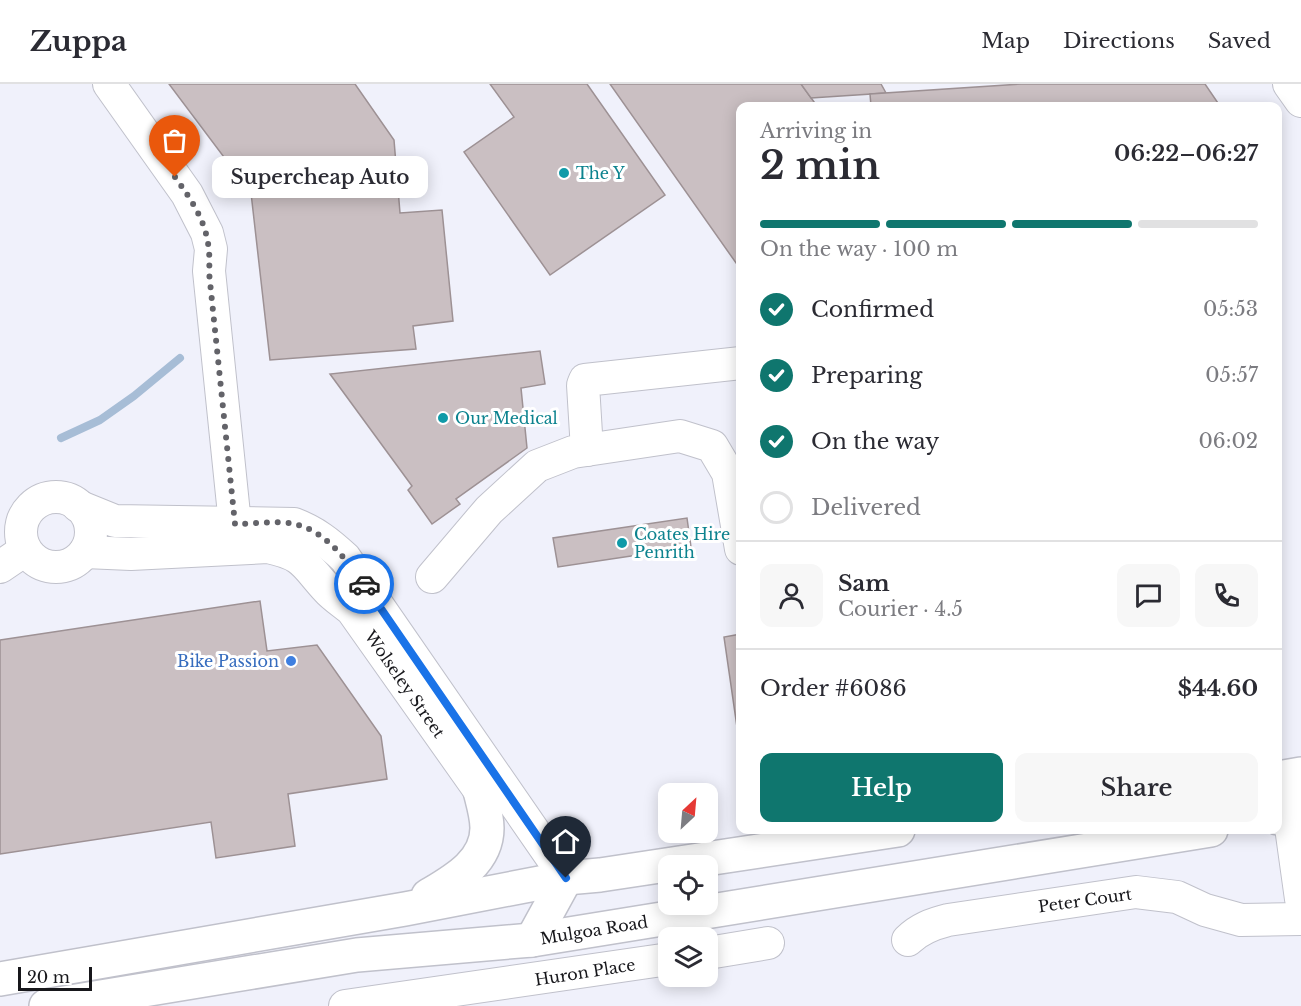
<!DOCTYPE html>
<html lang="en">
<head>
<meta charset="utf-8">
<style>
  :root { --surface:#fff; --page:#f7f7f7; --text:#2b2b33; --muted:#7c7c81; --line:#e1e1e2; --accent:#0f766e }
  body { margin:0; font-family:"Libre Baskerville",serif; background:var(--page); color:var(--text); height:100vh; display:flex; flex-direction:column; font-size:22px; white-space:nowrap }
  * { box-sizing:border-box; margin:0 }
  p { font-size:20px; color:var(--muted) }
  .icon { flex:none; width:33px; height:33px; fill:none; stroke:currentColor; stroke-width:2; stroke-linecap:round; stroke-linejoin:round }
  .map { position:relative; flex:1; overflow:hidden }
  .drawer { position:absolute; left:736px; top:18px; width:546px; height:732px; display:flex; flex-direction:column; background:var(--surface); border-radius:12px; box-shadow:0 3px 15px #0003 }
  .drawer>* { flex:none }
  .needle { width:39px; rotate:26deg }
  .tools { position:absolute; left:658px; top:699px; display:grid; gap:12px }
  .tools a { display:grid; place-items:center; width:60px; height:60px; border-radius:12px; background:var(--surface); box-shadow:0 3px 15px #0003; font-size:30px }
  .scale { position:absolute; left:18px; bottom:15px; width:74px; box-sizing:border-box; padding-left:6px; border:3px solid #17171b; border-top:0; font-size:16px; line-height:21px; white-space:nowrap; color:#17171b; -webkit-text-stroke:4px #fff; paint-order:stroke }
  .pin { position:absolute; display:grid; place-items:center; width:51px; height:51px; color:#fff; margin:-62px -26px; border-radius:50% 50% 50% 0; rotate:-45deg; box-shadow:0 0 6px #0007 }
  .pin .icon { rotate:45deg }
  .courier { position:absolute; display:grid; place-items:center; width:60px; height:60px; margin:-30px; border:4px solid #1a73e8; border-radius:50%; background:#fff; color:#222; box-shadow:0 2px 8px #0007 }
  .bubble { position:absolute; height:42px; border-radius:12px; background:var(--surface); box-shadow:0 3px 15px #0003; font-size:20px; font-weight:600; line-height:42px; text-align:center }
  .headline em { font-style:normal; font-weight:600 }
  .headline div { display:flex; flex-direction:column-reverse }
  .headline { display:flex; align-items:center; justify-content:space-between; height:102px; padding:0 24px }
  h1 { font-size:39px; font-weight:600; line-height:45px }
  .bar { display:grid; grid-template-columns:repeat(4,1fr); gap:9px 6px; align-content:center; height:72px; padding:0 24px }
  .bar i { height:8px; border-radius:4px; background:var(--line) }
  .bar .current { background:var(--accent) }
  .bar p { grid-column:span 4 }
  .line { display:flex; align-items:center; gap:15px; padding:0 24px; border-top:2px solid var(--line) }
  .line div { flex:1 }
  .round { display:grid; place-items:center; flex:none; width:63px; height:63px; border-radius:12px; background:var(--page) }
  ol { padding:0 24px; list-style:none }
  li { display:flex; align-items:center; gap:18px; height:66px }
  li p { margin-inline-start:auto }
  li .icon { padding:6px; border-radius:50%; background:var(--accent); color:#fff; stroke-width:4 }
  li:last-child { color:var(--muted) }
  li i { width:33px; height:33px; border:3px solid var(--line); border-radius:50% }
  .cta { display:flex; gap:12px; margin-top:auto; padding:12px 24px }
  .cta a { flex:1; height:69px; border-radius:12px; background:var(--accent); color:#fff; font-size:24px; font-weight:600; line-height:69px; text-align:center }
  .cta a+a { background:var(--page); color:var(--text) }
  header { display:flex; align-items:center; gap:36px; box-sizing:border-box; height:84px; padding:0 30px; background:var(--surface); border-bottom:2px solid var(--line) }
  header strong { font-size:28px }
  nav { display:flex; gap:33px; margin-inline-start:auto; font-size:21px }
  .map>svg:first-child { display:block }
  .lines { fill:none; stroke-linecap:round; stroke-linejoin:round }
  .stream { stroke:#a7bdd6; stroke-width:8 }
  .building { fill:#cabfc2; stroke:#9d9194; stroke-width:1.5 }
  .minor-casing { stroke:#c0c1cb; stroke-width:34 }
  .major-casing { stroke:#c0c1cb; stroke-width:36 }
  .minor { stroke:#fff; stroke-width:32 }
  .major { stroke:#fff; stroke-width:33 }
  .done { stroke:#636369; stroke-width:6; stroke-dasharray:0 10.8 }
  .route { stroke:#1a73e8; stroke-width:8 }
  .culture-dot { fill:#0f9aa8; stroke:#fff; stroke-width:2 }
  .shop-dot { fill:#3f7fe0; stroke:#fff; stroke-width:2 }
  .labels { text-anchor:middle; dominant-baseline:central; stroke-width:6; stroke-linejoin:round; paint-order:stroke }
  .culture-label { font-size:16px; fill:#0d838f; stroke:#fff; text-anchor:start }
  .shop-label { font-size:16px; fill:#366cbe; stroke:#fff; text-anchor:end }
  .street-label { font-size:16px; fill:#17171b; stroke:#fff }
</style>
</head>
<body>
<header>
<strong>Zuppa</strong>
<nav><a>Map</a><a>Directions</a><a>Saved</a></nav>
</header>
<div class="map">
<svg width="1301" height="922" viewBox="0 0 1301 922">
  <rect width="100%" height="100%" fill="#f0f1fb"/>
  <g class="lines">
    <polyline class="stream" points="61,354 100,336 134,312 180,274"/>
  </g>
  <g class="building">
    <polygon points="169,0 355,0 394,56 400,129 442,126 453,237 413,242 416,265 270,276 251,109"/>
    <polygon points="490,0 587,0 665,111 550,191 464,68 514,33"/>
    <polygon points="610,0 801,0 817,22 741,22 741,186"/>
    <polygon points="801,0 881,0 886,9 811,14"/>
    <polygon points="1021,0 1205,0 1220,22 871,22 870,10"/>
    <polygon points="540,267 545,300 521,304 527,364 456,415 460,420 432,440 408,406 412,402 330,290"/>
    <polygon points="687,434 691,463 558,483 553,454"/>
    <polygon points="260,517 267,567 317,561 381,652 387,695 288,710 295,762 216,774 211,738 0,770 0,556"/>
    <polygon points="741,550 741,643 737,643 724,553"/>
  </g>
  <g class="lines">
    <g class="minor-casing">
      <g id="minor">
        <polyline points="109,0 187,110 207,149 211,165 209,187 235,440"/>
        <polyline points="1289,0 1301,17"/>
        <polyline points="587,366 583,301 585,296 741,279"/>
        <circle cx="56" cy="448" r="35"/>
        <path d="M78,422L115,437L294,440C315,448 329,459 345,474L566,794"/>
        <path d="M85,468L131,470L268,463C305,471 304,480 327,505C334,513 344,519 352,526L480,707"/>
        <polyline points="0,483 25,466"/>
        <polyline points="432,493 489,426 537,382 573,368 680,352 712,362 728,389 741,465"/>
        <polyline points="1284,693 1301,815"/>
        <path d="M908,856C919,845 932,840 948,836L1136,808L1177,813L1205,826L1241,836L1301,835"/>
        <polyline points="708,869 768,859"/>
        <polyline points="345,922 669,875"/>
      </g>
    </g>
    <g class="major-casing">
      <g id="major">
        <polyline points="1278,694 1301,690"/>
        <polyline points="1278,734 1301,730"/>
        <path d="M428,812C453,797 487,779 487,744C487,732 483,719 480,707"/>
        <polyline points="532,856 566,794"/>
        <polyline points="0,895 405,825 566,794 600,791 898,746"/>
        <polyline points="46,922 357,871 532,856 1211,746"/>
      </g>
    </g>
    <use href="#minor" class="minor"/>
    <use href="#major" class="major"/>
  </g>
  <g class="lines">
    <path class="done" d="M175,93C198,125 212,147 209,188L235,440C254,440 277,436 295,440C327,448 346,476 364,500"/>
    <polyline class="route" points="364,500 566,794"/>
  </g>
  <g class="culture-dot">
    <circle cx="564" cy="89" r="6"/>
    <circle cx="443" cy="334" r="6"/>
    <circle cx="622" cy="459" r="6"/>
  </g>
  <circle class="shop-dot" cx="291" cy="577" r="6"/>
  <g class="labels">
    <g class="culture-label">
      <text x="576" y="89">The Y</text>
      <text x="455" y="334">Our Medical</text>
      <text x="634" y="450">Coates Hire<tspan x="634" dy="18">Penrith</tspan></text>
    </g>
    <g class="shop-label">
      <text x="279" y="577">Bike Passion</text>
    </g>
    <g class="street-label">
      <text transform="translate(405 600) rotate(55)">Wolseley Street</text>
      <text transform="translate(1085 816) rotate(-8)">Peter Court</text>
      <text transform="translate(594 846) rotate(-9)">Mulgoa Road</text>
      <text transform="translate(585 888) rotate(-9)">Huron Place</text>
    </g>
  </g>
</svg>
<div class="tools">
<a><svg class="needle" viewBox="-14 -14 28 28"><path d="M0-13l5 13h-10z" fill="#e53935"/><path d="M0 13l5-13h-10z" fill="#7c7c81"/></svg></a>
<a><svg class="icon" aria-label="locate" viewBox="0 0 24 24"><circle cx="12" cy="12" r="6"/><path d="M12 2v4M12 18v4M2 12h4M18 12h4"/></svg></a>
<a><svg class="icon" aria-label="layers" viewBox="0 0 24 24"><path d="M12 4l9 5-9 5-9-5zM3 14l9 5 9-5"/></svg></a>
</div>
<div class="scale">20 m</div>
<div class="pin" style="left:175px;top:93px;background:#ea580c"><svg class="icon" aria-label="bag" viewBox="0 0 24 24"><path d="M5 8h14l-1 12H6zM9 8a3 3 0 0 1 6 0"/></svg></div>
<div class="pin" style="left:566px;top:794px;background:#1f2937"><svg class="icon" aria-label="home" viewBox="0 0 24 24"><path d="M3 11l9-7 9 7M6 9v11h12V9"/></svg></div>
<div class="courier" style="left:364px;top:500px"><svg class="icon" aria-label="car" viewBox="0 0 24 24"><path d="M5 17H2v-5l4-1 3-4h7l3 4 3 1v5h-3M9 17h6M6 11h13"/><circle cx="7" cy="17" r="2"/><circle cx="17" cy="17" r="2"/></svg></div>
<div class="bubble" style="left:212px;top:72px;width:216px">Supercheap Auto</div>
<section class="drawer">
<div class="headline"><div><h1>2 min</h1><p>Arriving in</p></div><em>06:22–06:27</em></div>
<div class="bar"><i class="current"></i><i class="current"></i><i class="current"></i><i></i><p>On the way · 100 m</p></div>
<ol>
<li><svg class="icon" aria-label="check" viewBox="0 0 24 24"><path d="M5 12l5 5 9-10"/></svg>Confirmed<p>05:53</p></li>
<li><svg class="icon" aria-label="check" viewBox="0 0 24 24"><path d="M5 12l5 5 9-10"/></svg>Preparing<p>05:57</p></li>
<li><svg class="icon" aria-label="check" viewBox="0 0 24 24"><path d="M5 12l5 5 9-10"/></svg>On the way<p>06:02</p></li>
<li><i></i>Delivered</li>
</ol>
<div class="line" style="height:108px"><a class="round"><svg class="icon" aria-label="person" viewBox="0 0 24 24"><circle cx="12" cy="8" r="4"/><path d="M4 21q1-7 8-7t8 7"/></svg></a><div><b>Sam</b><p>Courier · 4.5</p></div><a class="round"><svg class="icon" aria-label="chat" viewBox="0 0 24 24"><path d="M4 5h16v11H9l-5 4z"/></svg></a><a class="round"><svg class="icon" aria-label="phone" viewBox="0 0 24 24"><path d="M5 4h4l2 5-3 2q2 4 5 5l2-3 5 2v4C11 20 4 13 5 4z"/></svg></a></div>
<div class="line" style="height:78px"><div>Order #6086</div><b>$44.60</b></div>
<div class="cta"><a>Help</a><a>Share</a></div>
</section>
</div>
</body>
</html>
